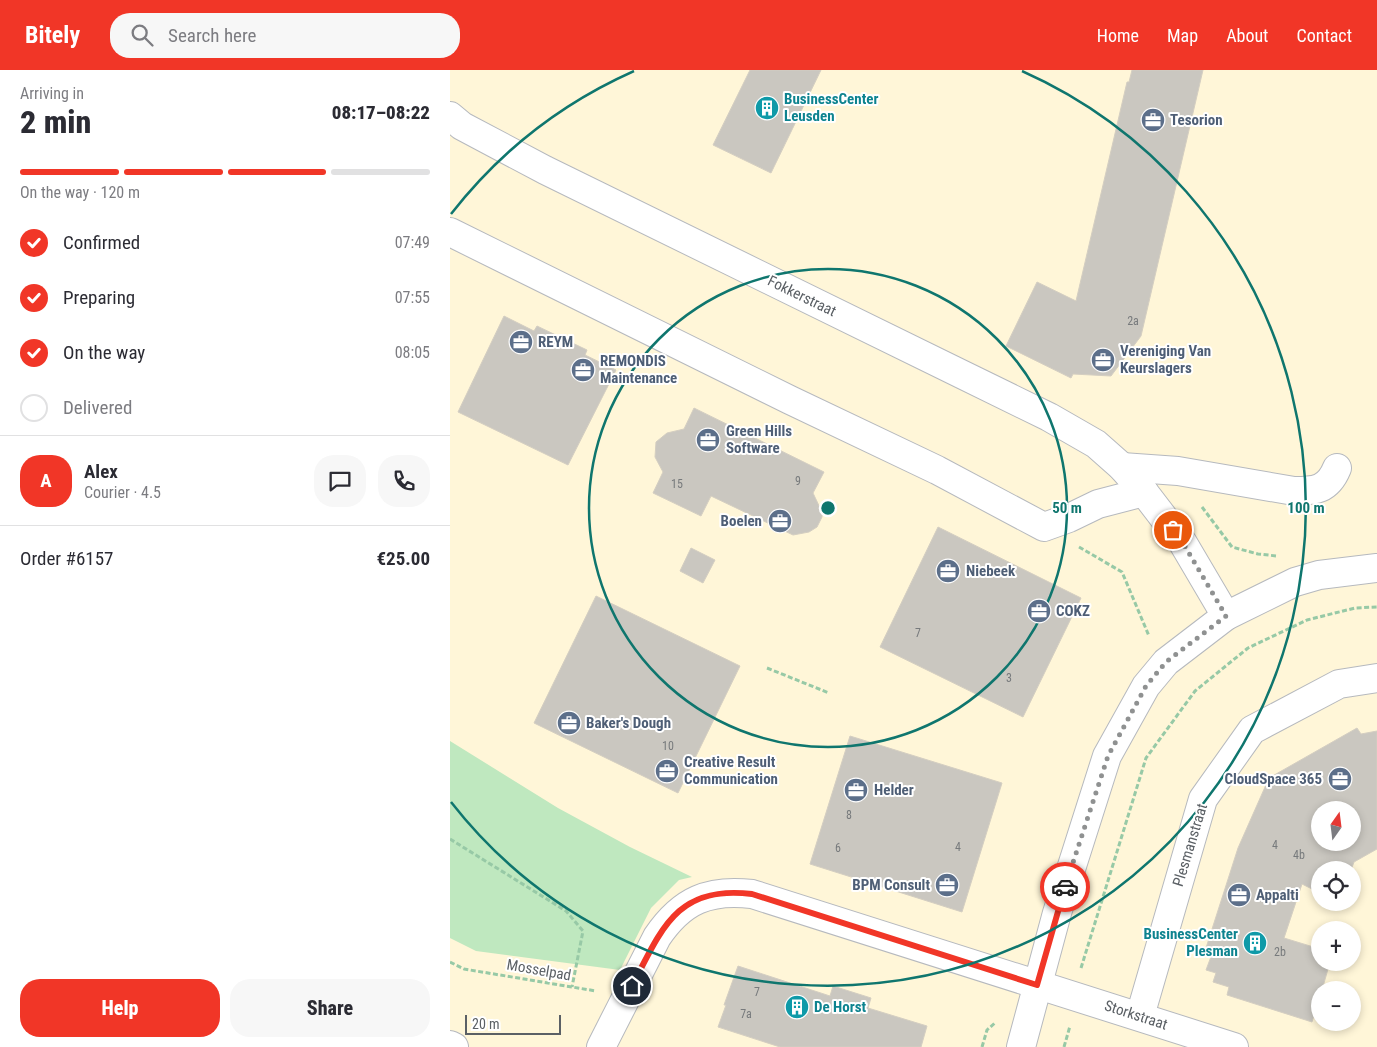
<!DOCTYPE html>
<html lang="en">
<head>
<meta charset="utf-8">
<style>
  :root { --surface:#fff; --page:#f7f7f7; --text:#2b2b33; --muted:#7c7c81; --line:#e1e1e2; --accent:#f13627 }
  body { margin:0; font-family:"Roboto Condensed",sans-serif; background:var(--page); color:var(--text); height:100vh; display:flex; flex-direction:column; font-size:19px; white-space:nowrap }
  * { box-sizing:border-box; margin:0 }
  p { font-size:16px; color:var(--muted) }
  .icon { flex:none; width:28px; height:28px; fill:none; stroke:currentColor; stroke-width:2; stroke-linecap:round; stroke-linejoin:round }
  .map { position:relative; flex:1; overflow:hidden }
  .sheet { display:flex; flex-direction:column; background:var(--surface); width:450px }
  .sheet>* { flex:none }
  .needle { width:32px; rotate:14deg }
  .controls { position:absolute; left:861px; top:731px; display:grid; gap:10px }
  .controls a { display:grid; place-items:center; width:50px; height:50px; border-radius:50%; background:var(--surface); box-shadow:0 2px 8px #0003; font-size:25px }
  .scale { position:absolute; left:15px; bottom:12px; width:96px; box-sizing:border-box; padding-left:5px; border:2px solid #5b6065; border-top:0; font-size:14px; line-height:18px; white-space:nowrap; color:#5b6065; -webkit-text-stroke:4px #fff; paint-order:stroke }
  .pin { position:absolute; display:grid; place-items:center; width:42px; height:42px; color:#fff; margin:-21px; border:2px solid #fff; border-radius:50%; box-shadow:0 1px 5px #0007 }
  .courier { position:absolute; display:grid; place-items:center; width:50px; height:50px; margin:-25px; border:4px solid #f13627; border-radius:50%; background:#fff; color:#222; box-shadow:0 1px 6px #0007 }
  .overview em { font-style:normal; font-weight:800 }
  .overview div { display:flex; flex-direction:column-reverse }
  .overview { display:flex; align-items:center; justify-content:space-between; height:85px; padding:0 20px }
  h1 { font-size:32px; font-weight:800; line-height:38px }
  .bar { display:grid; grid-template-columns:repeat(4,1fr); gap:8px 5px; align-content:center; height:60px; padding:0 20px }
  .bar i { height:6px; border-radius:4px; background:var(--line) }
  .bar .active { background:var(--accent) }
  .bar p { grid-column:span 4 }
  .line { display:flex; align-items:center; gap:12px; padding:0 20px; border-top:1px solid var(--line) }
  .line div { flex:1 }
  .round { display:grid; place-items:center; flex:none; width:52px; height:52px; border-radius:20px; background:var(--page) }
  ol { padding:0 20px; list-style:none }
  li { display:flex; align-items:center; gap:15px; height:55px }
  li p { margin-inline-start:auto }
  li .icon { padding:5px; border-radius:50%; background:var(--accent); color:#fff; stroke-width:4 }
  li:last-child { color:var(--muted) }
  li i { width:28px; height:28px; border:2px solid var(--line); border-radius:50% }
  .action { display:flex; gap:10px; margin-top:auto; padding:10px 20px }
  .action a { flex:1; height:58px; border-radius:20px; background:var(--accent); color:#fff; font-size:20px; font-weight:800; line-height:58px; text-align:center }
  .action a+a { background:var(--page); color:var(--text) }
  header { display:flex; align-items:center; gap:30px; box-sizing:border-box; height:70px; padding:0 25px; background:var(--accent); color:#fff }
  header strong { font-size:24px }
  nav { display:flex; gap:28px; margin-inline-start:auto; font-size:18px }
  .search { width:350px; height:45px; background:var(--page); display:flex; align-items:center; gap:12px; box-sizing:border-box; padding:0 18px; border-radius:20px; color:var(--muted); font-size:19px }
  main { display:flex; flex:1; min-height:0 }
  .map>svg:first-child { display:block }
  .commercial { fill:#fff6d8; fill-rule:evenodd }
  .green { fill:#bfe8bf }
  .building { fill:#cac7c0; stroke:#d4cec1; fill-rule:evenodd }
  .lines { fill:none; stroke-linecap:round; stroke-linejoin:round }
  .minor-casing { stroke:#b6b9be; stroke-width:30 }
  .path { stroke:#97c9a6; stroke-width:3; stroke-dasharray:5 2.5; stroke-linecap:butt }
  .minor { stroke:#fff; stroke-width:28 }
  .done { stroke:#8f9191; stroke-width:5; stroke-dasharray:0 9 }
  .route { stroke:#f13627; stroke-width:6 }
  .ring { fill:none; stroke:#0f766e; stroke-width:2.5 }
  .labels { text-anchor:middle; dominant-baseline:central; stroke-width:4; stroke-linejoin:round; paint-order:stroke }
  .number-label { font-size:12px; fill:#777a7c }
  .culture-label { font-size:15px; font-weight:bold; fill:#0d838f; stroke:#fff; text-anchor:start }
  .service-label { font-size:15px; font-weight:bold; fill:#4e5e75; stroke:#fff; text-anchor:start }
  .street-label { font-size:15px; fill:#5b6065; stroke:#fff }
  .centre { fill:#0f766e; stroke:#fff; stroke-width:2.5 }
  .ring-label { font-size:15px; text-anchor:middle; font-weight:bold; fill:#0f766e; stroke:#fff; stroke-width:4; stroke-linejoin:round; paint-order:stroke }
</style>
</head>
<body>
<header>
<strong>Bitely</strong>
<div class="search"><svg class="icon" aria-label="search" viewBox="0 0 24 24"><circle cx="10" cy="10" r="6"/><path d="M15 15l6 6"/></svg>Search here</div>
<nav><a>Home</a><a>Map</a><a>About</a><a>Contact</a></nav>
</header>
<main>
<section class="sheet">
<div class="overview"><div><h1>2 min</h1><p>Arriving in</p></div><em>08:17–08:22</em></div>
<div class="bar"><i class="active"></i><i class="active"></i><i class="active"></i><i></i><p>On the way · 120 m</p></div>
<ol>
<li><svg class="icon" aria-label="check" viewBox="0 0 24 24"><path d="M5 12l5 5 9-10"/></svg>Confirmed<p>07:49</p></li>
<li><svg class="icon" aria-label="check" viewBox="0 0 24 24"><path d="M5 12l5 5 9-10"/></svg>Preparing<p>07:55</p></li>
<li><svg class="icon" aria-label="check" viewBox="0 0 24 24"><path d="M5 12l5 5 9-10"/></svg>On the way<p>08:05</p></li>
<li><i></i>Delivered</li>
</ol>
<div class="line" style="height:90px"><b class="round" style="background:var(--accent);color:#fff">A</b><div><b>Alex</b><p>Courier · 4.5</p></div><a class="round"><svg class="icon" aria-label="chat" viewBox="0 0 24 24"><path d="M4 5h16v11H9l-5 4z"/></svg></a><a class="round"><svg class="icon" aria-label="phone" viewBox="0 0 24 24"><path d="M5 4h4l2 5-3 2q2 4 5 5l2-3 5 2v4C11 20 4 13 5 4z"/></svg></a></div>
<div class="line" style="height:65px"><div>Order #6157</div><b>€25.00</b></div>
<div class="action"><a>Help</a><a>Share</a></div>
</section>
<div class="map">
<svg width="927" height="977" viewBox="0 0 927 977">
  <rect width="100%" height="100%" fill="#efece3"/>
  <path class="commercial" d="M0,0H927V977H0ZM870,740H902V772H870ZM870,800H902V832H870ZM870,860H902V892H870ZM870,920H902V952H870Z"/>
  <polygon class="green" points="0,671 108,738 180,777 242,807 229,810 201,838 170,900 26,881 0,868"/>
  <g class="building">
    <polygon points="300,0 371,0 321,103 263,75"/>
    <polygon points="682,0 753,0 691,266 661,306 623,304 621,308 556,276 587,212 626,231 677,12 679,12"/>
    <polygon points="54,246 84,261 87,256 137,280 135,285 166,300 118,395 8,342"/>
    <polygon points="244,338 374,402 363,423 372,442 372,447 367,457 359,462 343,465 261,426 251,446 203,423 213,402 205,387 206,372 217,363 234,359"/>
    <polygon points="488,457 631,528 573,647 430,577"/>
    <polygon points="241,478 265,490 253,513 230,501"/>
    <polygon points="146,526 290,596 228,723 84,653"/>
    <path d="M907,658L911,664L927,661V779L904,792L901,800H870V823L852,814L834,868L870,879V892H880L872,920H870V926L862,952L777,925L779,917L763,912L766,903L756,900L762,884L755,881L788,778L819,708ZM870,740H902V772H870Z"/>
    <polygon points="400,666 552,713 512,842 360,794"/>
    <polygon points="288,896 380,926 383,916 421,928 418,938 477,956 471,977 330,977 268,957 276,935 274,935"/>
  </g>
  <g class="lines">
    <g class="minor-casing">
      <g id="minor">
        <polyline points="0,46 12,56 95,100 503,300 599,347 646,374 672,397 694,422 733,473 776,546"/>
        <polyline points="0,162 340,330 487,400 594,457 619,448 648,434 694,422"/>
        <path d="M672,397L728,401L844,421C865,421 878,420 887,398"/>
        <polyline points="690,946 753,729 802,660 889,614 927,608"/>
        <polyline points="0,975 4,977"/>
        <path d="M151,977L207,867C232,830 259,819 302,824L784,977"/>
        <polyline points="571,977 607,843 657,686 696,616 716,592 776,546 845,512 869,505 927,498"/>
      </g>
    </g>
    <g class="path">
      <polyline points="752,437 782,477 808,484 827,486"/>
      <polyline points="629,477 672,502 699,566"/>
      <polyline points="317,598 379,623"/>
      <polyline points="0,769 116,841 133,861 122,917"/>
      <polyline points="0,892 14,899 146,921"/>
      <polyline points="631,898 696,688 745,621 798,578 857,550 905,538 927,537"/>
      <polyline points="532,977 537,960 546,952"/>
      <polyline points="614,977 620,956"/>
    </g>
    <use href="#minor" class="minor"/>
  </g>
  <g class="lines">
    <polyline class="done" points="615,817 658,686 696,616 716,592 776,546 733,473 723,460"/>
    <path class="route" d="M182,916C212,858 227,815 302,824L587,915L615,817"/>
  </g>
  <g class="ring">
    <circle cx="378" cy="438" r="239"/>
    <path d="M1 144A478 478 0 0 1 184 1M572 1A478 478 0 1 1 1 732"/>
  </g>
  <defs>
    <g id="building-disc" transform="scale(1.25)"><circle r="9.5" fill="#0f9aa8" stroke="#fff"/><path d="M-4-6H4V6H1V3H-1V6H-4ZM-2.5-4.3h1.7v1.8h-1.7ZM.8-4.3h1.7v1.8H.8ZM-2.5-1h1.7V.8h-1.7ZM.8-1h1.7V.8H.8Z" fill="#fff"/></g>
    <g id="office-disc" transform="scale(1.25)"><circle r="9.5" fill="#5c6f8a" stroke="#fff"/><path d="M-6-3h4V-5.5h4V-3h4V5H-6ZM-1-4.5V-3h2v-1.5ZM-6 0V1H6V0Z" fill="#fff"/></g>
  </defs>
  <g fill-rule="evenodd">
    <use href="#building-disc" x="317" y="38"/>
    <use href="#office-disc" x="703" y="50"/>
    <use href="#office-disc" x="71" y="272"/>
    <use href="#office-disc" x="653" y="290"/>
    <use href="#office-disc" x="133" y="300"/>
    <use href="#office-disc" x="258" y="370"/>
    <use href="#office-disc" x="330" y="451"/>
    <use href="#office-disc" x="498" y="501"/>
    <use href="#office-disc" x="589" y="541"/>
    <use href="#office-disc" x="119" y="653"/>
    <use href="#office-disc" x="217" y="701"/>
    <use href="#office-disc" x="890" y="709"/>
    <use href="#office-disc" x="406" y="720"/>
    <use href="#office-disc" x="497" y="815"/>
    <use href="#office-disc" x="789" y="825"/>
    <use href="#building-disc" x="805" y="873"/>
    <use href="#building-disc" x="347" y="937"/>
  </g>
  <g class="labels">
    <g class="number-label">
      <text x="683" y="251">2a</text>
      <text x="348" y="411">9</text>
      <text x="227" y="414">15</text>
      <text x="468" y="563">7</text>
      <text x="559" y="608">3</text>
      <text x="218" y="676">10</text>
      <text x="399" y="745">8</text>
      <text x="825" y="775">4</text>
      <text x="508" y="777">4</text>
      <text x="388" y="778">6</text>
      <text x="849" y="785">4b</text>
      <text x="830" y="882">2b</text>
      <text x="307" y="922">7</text>
      <text x="296" y="944">7a</text>
    </g>
    <g class="culture-label">
      <text x="334" y="29">BusinessCenter<tspan x="334" dy="17">Leusden</tspan></text>
      <text x="788" y="864" text-anchor="end">BusinessCenter<tspan x="788" dy="17">Plesman</tspan></text>
      <text x="364" y="937">De Horst</text>
    </g>
    <g class="service-label">
      <text x="720" y="50">Tesorion</text>
      <text x="88" y="272">REYM</text>
      <text x="670" y="281">Vereniging Van<tspan x="670" dy="17">Keurslagers</tspan></text>
      <text x="150" y="291">REMONDIS<tspan x="150" dy="17">Maintenance</tspan></text>
      <text x="276" y="361">Green Hills<tspan x="276" dy="17">Software</tspan></text>
      <text x="312" y="451" text-anchor="end">Boelen</text>
      <text x="516" y="501">Niebeek</text>
      <text x="606" y="541">COKZ</text>
      <text x="136" y="653">Baker's Dough</text>
      <text x="234" y="692">Creative Result<tspan x="234" dy="17">Communication</tspan></text>
      <text x="872" y="709" text-anchor="end">CloudSpace 365</text>
      <text x="424" y="720">Helder</text>
      <text x="480" y="815" text-anchor="end">BPM Consult</text>
      <text x="806" y="825">Appalti</text>
    </g>
    <g class="street-label">
      <text transform="translate(352 226) rotate(26)">Fokkerstraat</text>
      <text transform="translate(740 775) rotate(-73)">Plesmanstraat</text>
      <text transform="translate(89 900) rotate(10)">Mosselpad</text>
      <text transform="translate(686 945) rotate(18)">Storkstraat</text>
    </g>
  </g>
  <circle cx="378" cy="438" r="8" class="centre"/>
  <g class="ring-label">
    <text x="617" y="443">50 m</text>
    <text x="856" y="443">100 m</text>
  </g>
</svg>
<div class="controls">
<a><svg class="needle" viewBox="-14 -14 28 28"><path d="M0-13l5 13h-10z" fill="#e53935"/><path d="M0 13l5-13h-10z" fill="#7c7c81"/></svg></a>
<a><svg class="icon" aria-label="locate" viewBox="0 0 24 24"><circle cx="12" cy="12" r="6"/><path d="M12 2v4M12 18v4M2 12h4M18 12h4"/></svg></a>
<a>+</a>
<a>−</a>
</div>
<div class="scale">20 m</div>
<div class="pin" style="left:723px;top:460px;background:#ea580c"><svg class="icon" aria-label="bag" viewBox="0 0 24 24"><path d="M5 8h14l-1 12H6zM9 8a3 3 0 0 1 6 0"/></svg></div>
<div class="pin" style="left:182px;top:916px;background:#1f2937"><svg class="icon" aria-label="home" viewBox="0 0 24 24"><path d="M3 11l9-7 9 7M6 9v11h12V9"/></svg></div>
<div class="courier" style="left:615px;top:817px"><svg class="icon" aria-label="car" viewBox="0 0 24 24"><path d="M5 17H2v-5l4-1 3-4h7l3 4 3 1v5h-3M9 17h6M6 11h13"/><circle cx="7" cy="17" r="2"/><circle cx="17" cy="17" r="2"/></svg></div>
</div>
</main>
</body>
</html>
